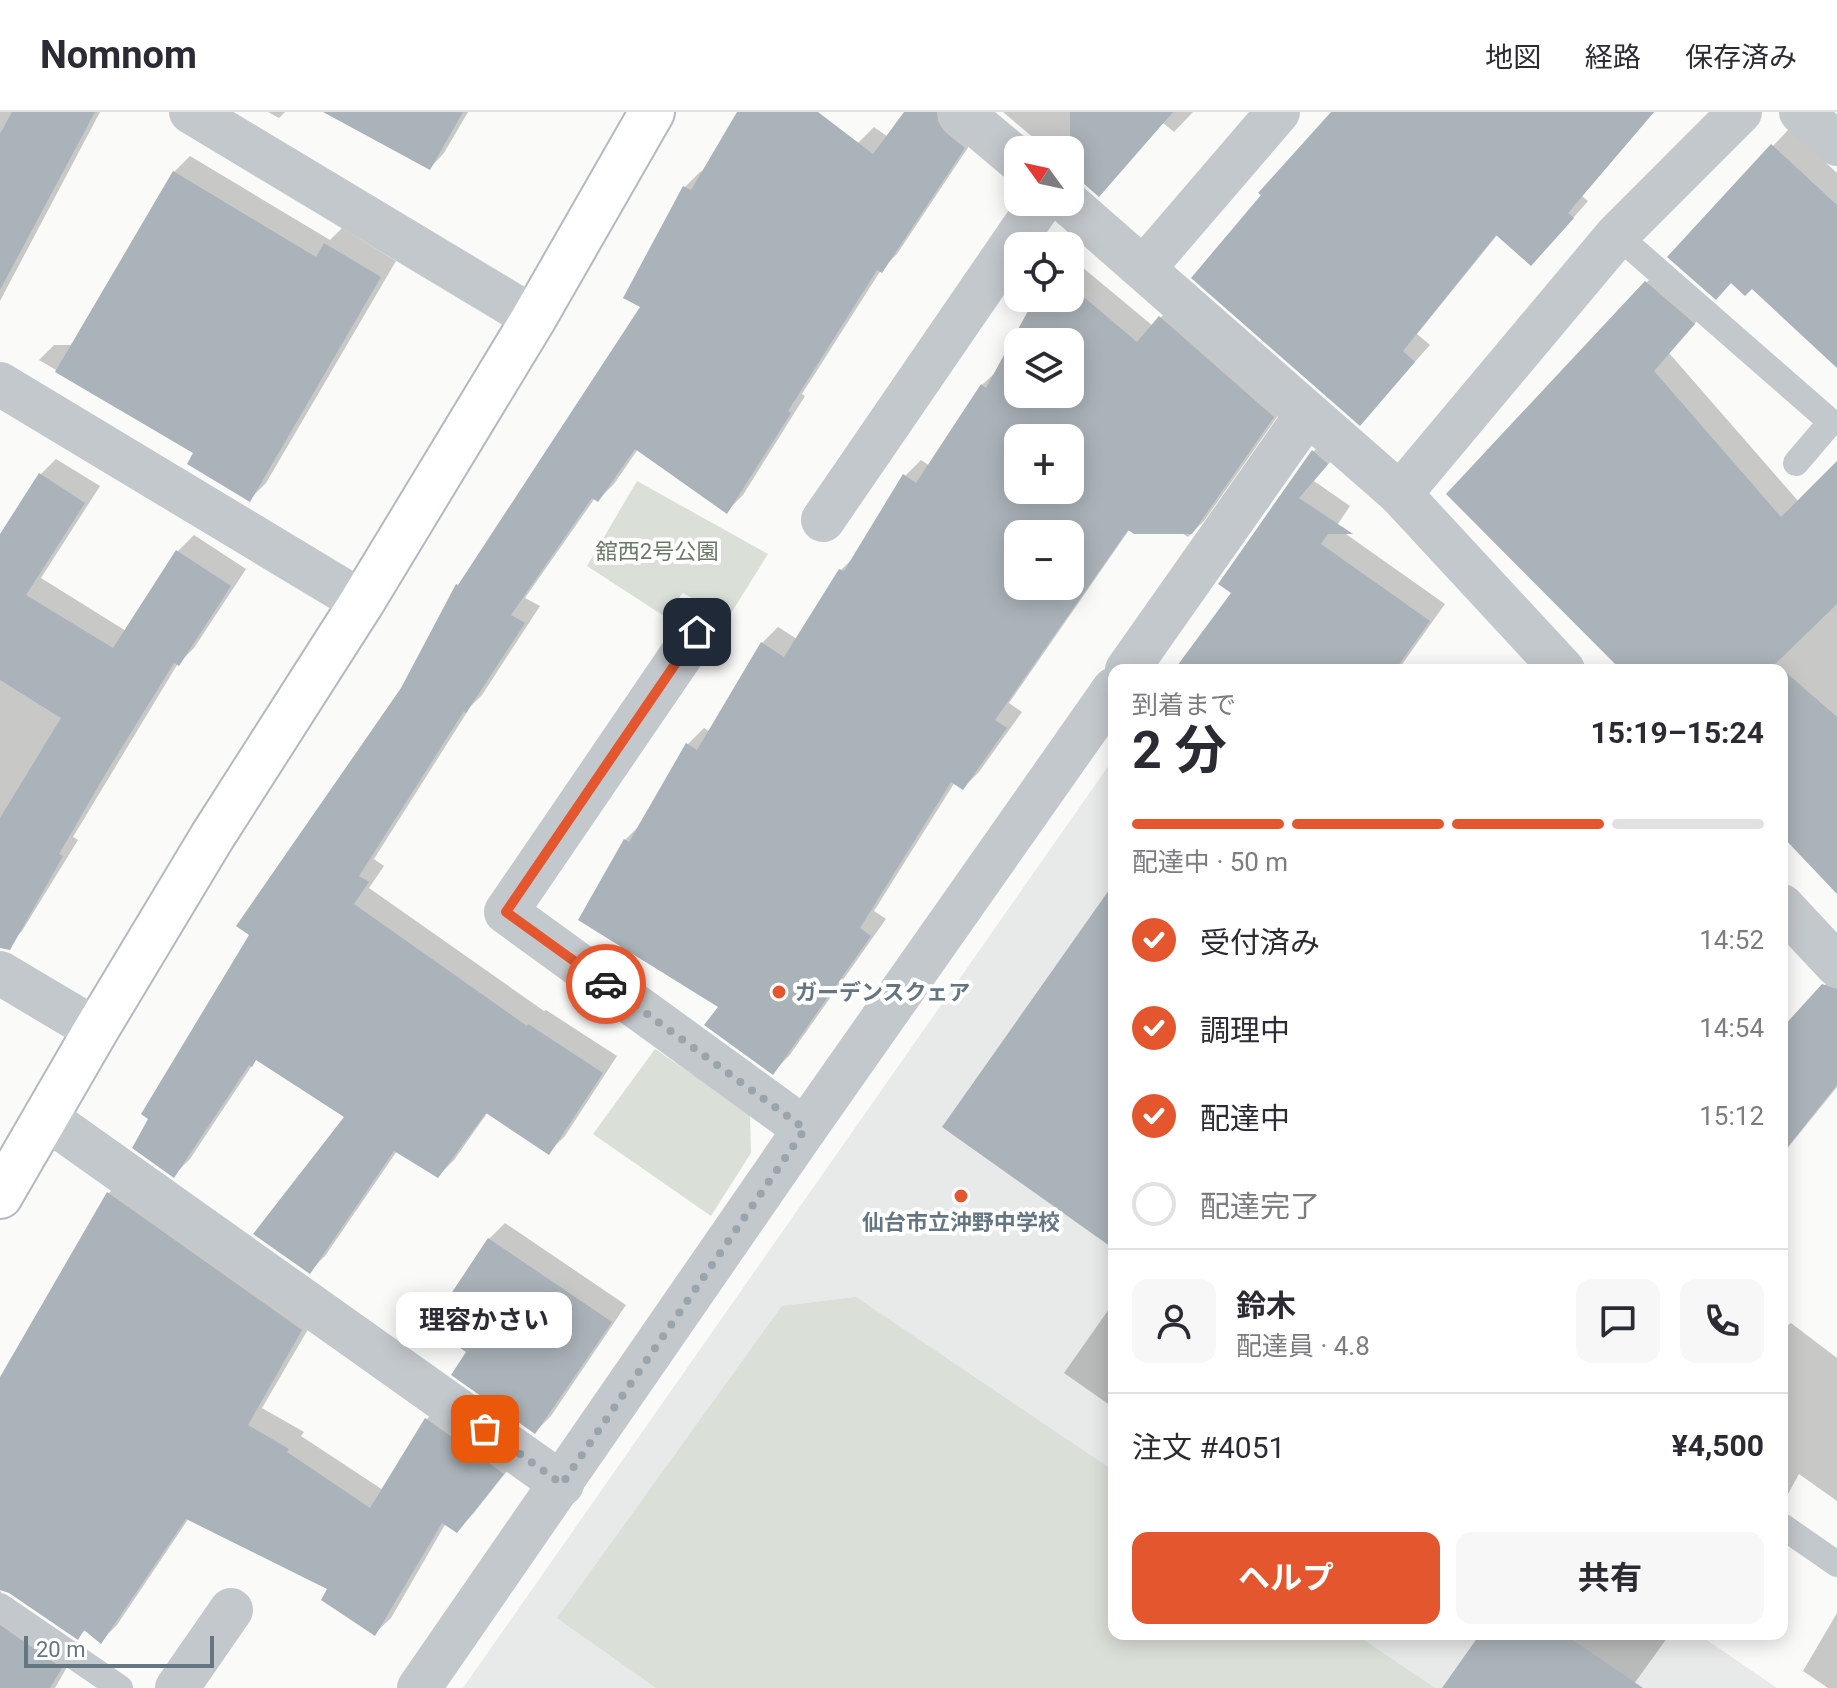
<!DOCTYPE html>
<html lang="ja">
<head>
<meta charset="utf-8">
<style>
  :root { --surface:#fff; --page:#f7f7f7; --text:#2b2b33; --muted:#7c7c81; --line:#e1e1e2; --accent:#e4572e }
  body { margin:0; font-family:Roboto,"Noto Sans JP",sans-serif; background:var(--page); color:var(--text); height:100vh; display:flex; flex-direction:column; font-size:30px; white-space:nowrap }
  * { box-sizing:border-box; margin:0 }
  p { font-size:26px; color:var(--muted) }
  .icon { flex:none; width:44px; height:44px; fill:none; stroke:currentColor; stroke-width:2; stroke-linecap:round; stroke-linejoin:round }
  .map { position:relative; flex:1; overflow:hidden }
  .sheet { position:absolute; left:1108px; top:552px; width:680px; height:976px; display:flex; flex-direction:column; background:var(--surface); border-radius:16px; box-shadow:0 4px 20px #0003 }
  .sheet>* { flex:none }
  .needle { width:52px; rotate:303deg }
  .buttons { position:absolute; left:1004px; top:24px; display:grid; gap:16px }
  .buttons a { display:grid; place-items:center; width:80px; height:80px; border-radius:16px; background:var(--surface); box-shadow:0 4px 20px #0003; font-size:40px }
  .scale { position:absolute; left:24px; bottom:20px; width:190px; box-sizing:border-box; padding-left:8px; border:4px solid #657683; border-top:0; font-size:22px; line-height:28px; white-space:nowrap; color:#657683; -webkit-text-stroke:6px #fff; paint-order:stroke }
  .pin { position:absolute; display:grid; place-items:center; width:68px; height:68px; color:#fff; margin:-34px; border-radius:16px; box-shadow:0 4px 12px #0006 }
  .courier { position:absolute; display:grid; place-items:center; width:80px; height:80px; margin:-40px; border:6px solid #e4572e; border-radius:50%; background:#fff; color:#222; box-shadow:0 2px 10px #0007 }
  .bubble { position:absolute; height:56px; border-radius:16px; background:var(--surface); box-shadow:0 4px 20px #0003; font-size:26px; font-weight:700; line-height:56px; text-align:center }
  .overview em { font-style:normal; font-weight:700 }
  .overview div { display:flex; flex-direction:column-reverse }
  .overview { display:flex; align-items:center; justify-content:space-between; height:136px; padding:0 24px }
  h1 { font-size:52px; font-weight:700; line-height:60px }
  .bar { display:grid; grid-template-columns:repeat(4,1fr); gap:12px 8px; align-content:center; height:96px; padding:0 24px }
  .bar i { height:10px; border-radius:6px; background:var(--line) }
  .bar .on { background:var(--accent) }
  .bar p { grid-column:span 4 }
  .line { display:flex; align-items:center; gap:20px; padding:0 24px; border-top:2px solid var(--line) }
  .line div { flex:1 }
  .round { display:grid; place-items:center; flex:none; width:84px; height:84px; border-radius:16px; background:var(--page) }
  ol { padding:0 24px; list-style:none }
  li { display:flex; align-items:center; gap:24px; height:88px }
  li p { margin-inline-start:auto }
  li .icon { padding:8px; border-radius:50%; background:var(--accent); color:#fff; stroke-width:4 }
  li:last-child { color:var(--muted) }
  li i { width:44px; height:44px; border:4px solid var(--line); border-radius:50% }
  .button { display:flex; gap:16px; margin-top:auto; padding:16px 24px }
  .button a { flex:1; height:92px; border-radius:16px; background:var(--accent); color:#fff; font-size:32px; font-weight:700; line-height:92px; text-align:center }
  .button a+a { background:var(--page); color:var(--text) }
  header { display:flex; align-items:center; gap:48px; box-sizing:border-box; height:112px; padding:0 40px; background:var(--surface); border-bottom:2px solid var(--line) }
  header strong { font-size:38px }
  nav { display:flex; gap:44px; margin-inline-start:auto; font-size:28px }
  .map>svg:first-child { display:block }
  .built { fill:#e8e9e9 }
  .green { fill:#dadfd7 }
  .shadow { fill:#0003; fill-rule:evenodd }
  .building { fill:#aab3b9; fill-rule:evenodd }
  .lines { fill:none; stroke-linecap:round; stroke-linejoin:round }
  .secondary-casing { stroke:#b3babf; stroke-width:48 }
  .lane { stroke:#c3c8cc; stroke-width:26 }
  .street { stroke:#c3c8cc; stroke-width:44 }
  .secondary { stroke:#fff; stroke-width:44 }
  .done { stroke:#99a4ac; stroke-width:8; stroke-dasharray:0 14.4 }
  .route { stroke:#e4572e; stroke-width:10 }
  .poi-dot { fill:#e4572e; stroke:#fff; stroke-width:3 }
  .labels { text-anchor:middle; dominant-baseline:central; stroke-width:8; stroke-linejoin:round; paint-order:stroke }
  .park-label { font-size:22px; fill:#687a64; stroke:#fff }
  .poi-label { font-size:22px; font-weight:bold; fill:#657683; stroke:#fff; text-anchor:start }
</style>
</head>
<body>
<header>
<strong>Nomnom</strong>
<nav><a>地図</a><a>経路</a><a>保存済み</a></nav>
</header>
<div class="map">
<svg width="1837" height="1576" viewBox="0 0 1837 1576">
  <rect width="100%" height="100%" fill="#fafaf8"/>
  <polygon class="built" points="1114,646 1114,1522 1698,1522 1777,1576 463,1576"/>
  <g class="green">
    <polygon points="637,369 768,442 728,506 683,481 664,504 587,454"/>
    <polygon points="655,937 750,1001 751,1041 711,1104 593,1022"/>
    <polygon points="856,1185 1114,1359 1114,1522 1355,1522 1435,1576 656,1576 557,1506 782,1194"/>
  </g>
  <g class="shadow">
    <polygon points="0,0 100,0 0,189"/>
    <polygon points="268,0 285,0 279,6"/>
    <polygon points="403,0 468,0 444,41 430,56"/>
    <polygon points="739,0 817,0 858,31 874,15 888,25 906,0 958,0 979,19 897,142 881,158 802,282 805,284 743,383 727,399 638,337 614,372 598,388 595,386 525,486 540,494 482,583 471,594 374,747 384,754 369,776 544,899 546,898 617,944 565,1024 549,1040 488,1000 454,1048 438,1064 397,1039 325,1144 309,1160 347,1005 257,946 190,1047 174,1063 402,577 458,473 466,465 642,194 685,75 701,59 703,60"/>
    <polygon points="1003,0 1193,0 1174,20 1163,11 1084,69 1070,64 1070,38 1041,38 1036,28"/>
    <polygon points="1334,0 1654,0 1582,84 1588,89 1547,136 1498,122 1417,222 1430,233 1360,311"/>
    <polygon points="1789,17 1837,61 1837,249 1773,34"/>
    <polygon points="190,44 330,128 342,116 396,149 266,371 250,387 196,340 39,248 54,233 72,233 174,60"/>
    <path d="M1070,145L1153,214L1176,189L1289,288L1204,409L1188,425L1145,395L1009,591L1022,600L979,660L963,676L955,670L874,799L886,807L789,944L773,960L720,894L580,807L625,728L642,711L688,632L704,616L710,620L762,531L778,515L797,527L841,458L856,443L905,364L921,348L930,354L982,273L999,257L1037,186H1070ZM1018,230H1070V282H1018ZM1018,326H1070V378H1018ZM1018,422H1070V474H1018Z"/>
    <polygon points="1663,153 1710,194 1669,241 1799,390 1837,352 1837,779 1782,721 1782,558 1624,558 1449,382"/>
    <polygon points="1330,324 1343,335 1314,369 1350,394 1336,415 1445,492 1398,558 1177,558 1234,481 1314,339"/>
    <polygon points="56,347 100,374 41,466 126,519 178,439 194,423 246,457 194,536 177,553 73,725 78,728 22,819 6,836 0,834 0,426 40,363"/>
    <polygon points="1837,860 1837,975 1782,1043 1782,919"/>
    <polygon points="125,1065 317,1202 262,1296 304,1320 301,1324 383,1378 427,1307 443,1291 518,1345 473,1402 457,1418 446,1411 391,1506 375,1521 330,1476 189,1406 117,1513 101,1529 86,1517 78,1525 9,1479 0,1476 0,1268 109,1081"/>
    <polygon points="505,1111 626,1193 551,1304 535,1320 468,1239 489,1127"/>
    <polygon points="1114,1190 1114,1296 1064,1261"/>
    <polygon points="1791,1211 1837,1246 1837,1389 1799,1362 1782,1393 1782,1217"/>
    <polygon points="0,1478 6,1491 76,1539 55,1576 0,1576"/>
    <polygon points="1837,1501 1837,1576 1828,1576 1803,1559"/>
    <polygon points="1483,1522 1670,1522 1631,1576 1467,1576"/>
  </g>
  <g class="building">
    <polygon points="12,0 95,0 0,178 0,22"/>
    <polygon points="323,0 463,0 430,58"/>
    <polygon points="737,0 818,0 873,42 904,0 937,0 938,9 944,19 965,36 882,161 877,158 788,299 791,301 727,402 635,337 598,390 592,386 511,503 525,511 466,601 464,599 359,764 369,770 354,792 527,914 528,912 603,961 549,1043 486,1001 438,1066 394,1039 310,1162 253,1122 344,1005 256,948 252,955 249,953 174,1066 132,1036 148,1007 141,1002 249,823 236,814 401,576 456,472 458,473 640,195 623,186 683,74 691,78"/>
    <polygon points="1070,0 1173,0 1099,85 1083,71 1070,66"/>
    <polygon points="1331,0 1654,0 1568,101 1574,106 1531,154 1496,123 1403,239 1415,250 1360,314 1191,166 1261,83 1258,81"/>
    <polygon points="1771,32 1837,93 1837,256 1752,177 1745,184 1731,171 1716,188 1667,145"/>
    <polygon points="173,59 316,145 324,131 381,165 250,390 187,352 193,341 55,260"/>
    <polygon points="1645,169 1695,212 1654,259 1781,405 1837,349 1837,492 1769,558 1621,558 1446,382"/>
    <path d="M1035,186H1085L1137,230L1159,204L1274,305L1192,422H1134L1128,418L995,608L1007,616L963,678L951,670L860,816L871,824L773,963L704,913L718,895L578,808L624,727L629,730L686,631L697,638L761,530L784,545L839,457L844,459L903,362L916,371L981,272L986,276ZM1018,230H1070V282H1018ZM1018,326H1070V378H1018ZM1018,422H1070V474H1018Z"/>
    <polygon points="1312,338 1328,352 1299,386 1353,422 1328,422 1321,432 1430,509 1395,558 1174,558 1231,481 1218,472"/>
    <polygon points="39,361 85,391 26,483 113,536 176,438 231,474 179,554 174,551 106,661 59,742 63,744 10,838 0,836 0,706 61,606 0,568 0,422"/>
    <polygon points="1782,557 1837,605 1837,782 1782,724"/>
    <polygon points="1114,771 1114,1137 942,1015"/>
    <polygon points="1822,872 1837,877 1837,973 1782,1042 1782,916"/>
    <polygon points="107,1080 302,1218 248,1313 289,1337 287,1340 370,1396 425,1306 504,1362 457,1421 442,1411 375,1524 321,1488 327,1477 186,1407 101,1532 84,1518 78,1528 9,1481 0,1478 0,1265"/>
    <polygon points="488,1126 612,1210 535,1322 451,1263 466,1240 429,1215"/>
    <polygon points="0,1513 62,1556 50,1576 0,1576"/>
    <polygon points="1480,1522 1564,1522 1643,1576 1442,1576"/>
  </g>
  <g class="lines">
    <g class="secondary-casing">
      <polyline id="secondary" points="0,1084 96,918 212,725 362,490 534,206 652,0"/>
    </g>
    <g class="lane">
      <polyline points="1617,123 1831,310 1796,351"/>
      <polyline points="1782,1414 1837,1452"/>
      <polyline points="0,1494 120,1576"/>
    </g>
    <g class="street">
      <polyline points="191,0 534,206"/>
      <polyline points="961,0 1018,48"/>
      <polyline points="1801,0 1837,32"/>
      <polyline points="1067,90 1400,382 1563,558"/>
      <polyline points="1144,156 1278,0"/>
      <polyline points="0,272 362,490"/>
      <polyline points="1400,382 1617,123 1740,0"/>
      <polyline points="823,408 1041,90"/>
      <polyline points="697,520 506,800 805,1017"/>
      <polyline points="1127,558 1307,302"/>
      <polyline points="1782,794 1837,853"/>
      <polyline points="0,861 96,918"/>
      <polyline points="45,1005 562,1372"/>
      <polyline points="177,1576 231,1498"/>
      <polyline points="419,1576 805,1017 1114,577"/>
    </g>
    <use href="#secondary" class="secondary"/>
  </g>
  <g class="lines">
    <polyline class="done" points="485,1317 562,1372 805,1017 606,872"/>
    <polyline class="route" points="606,872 506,800 697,520"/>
  </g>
  <g class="poi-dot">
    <circle cx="779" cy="880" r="8"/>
    <circle cx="961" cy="1084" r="8"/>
  </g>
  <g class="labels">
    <g class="park-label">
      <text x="657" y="439">舘西2号公園</text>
    </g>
    <g class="poi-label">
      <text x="795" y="880">ガーデンスクェア</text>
      <text x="961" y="1110" text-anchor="middle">仙台市立沖野中学校</text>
    </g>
  </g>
</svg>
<div class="buttons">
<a><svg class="needle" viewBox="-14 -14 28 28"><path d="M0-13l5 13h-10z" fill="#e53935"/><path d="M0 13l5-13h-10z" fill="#7c7c81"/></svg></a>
<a><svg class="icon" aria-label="locate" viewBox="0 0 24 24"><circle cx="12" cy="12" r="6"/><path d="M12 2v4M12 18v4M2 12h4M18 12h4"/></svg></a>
<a><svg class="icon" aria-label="layers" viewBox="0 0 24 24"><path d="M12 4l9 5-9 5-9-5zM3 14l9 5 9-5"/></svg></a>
<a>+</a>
<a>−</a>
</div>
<div class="scale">20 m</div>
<div class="pin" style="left:485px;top:1317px;background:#ea580c"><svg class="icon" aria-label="bag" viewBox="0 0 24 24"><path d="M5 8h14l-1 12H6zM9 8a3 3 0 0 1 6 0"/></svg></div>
<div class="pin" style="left:697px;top:520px;background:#1f2937"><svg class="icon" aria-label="home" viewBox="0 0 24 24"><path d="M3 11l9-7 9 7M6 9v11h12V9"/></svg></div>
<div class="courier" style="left:606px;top:872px"><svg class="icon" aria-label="car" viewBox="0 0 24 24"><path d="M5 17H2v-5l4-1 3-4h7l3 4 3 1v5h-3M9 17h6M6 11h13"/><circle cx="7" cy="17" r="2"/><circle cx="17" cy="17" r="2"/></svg></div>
<div class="bubble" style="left:396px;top:1180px;width:176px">理容かさい</div>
<section class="sheet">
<div class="overview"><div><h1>2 分</h1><p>到着まで</p></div><em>15:19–15:24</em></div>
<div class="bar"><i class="on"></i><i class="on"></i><i class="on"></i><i></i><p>配達中 · 50 m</p></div>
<ol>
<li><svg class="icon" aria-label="check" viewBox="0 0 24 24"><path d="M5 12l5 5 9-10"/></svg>受付済み<p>14:52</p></li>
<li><svg class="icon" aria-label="check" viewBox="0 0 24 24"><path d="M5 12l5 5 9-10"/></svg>調理中<p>14:54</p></li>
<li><svg class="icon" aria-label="check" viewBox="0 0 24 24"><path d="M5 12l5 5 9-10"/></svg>配達中<p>15:12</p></li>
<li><i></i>配達完了</li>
</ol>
<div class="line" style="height:144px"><a class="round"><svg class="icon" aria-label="person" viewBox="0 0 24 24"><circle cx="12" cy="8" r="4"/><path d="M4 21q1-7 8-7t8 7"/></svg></a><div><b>鈴木</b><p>配達員 · 4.8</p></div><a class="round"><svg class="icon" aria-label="chat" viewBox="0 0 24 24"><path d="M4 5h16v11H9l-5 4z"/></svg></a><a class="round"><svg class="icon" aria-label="phone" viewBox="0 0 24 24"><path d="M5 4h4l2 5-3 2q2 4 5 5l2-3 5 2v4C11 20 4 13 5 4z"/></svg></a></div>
<div class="line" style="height:104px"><div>注文 #4051</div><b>¥4,500</b></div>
<div class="button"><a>ヘルプ</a><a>共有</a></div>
</section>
</div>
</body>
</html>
